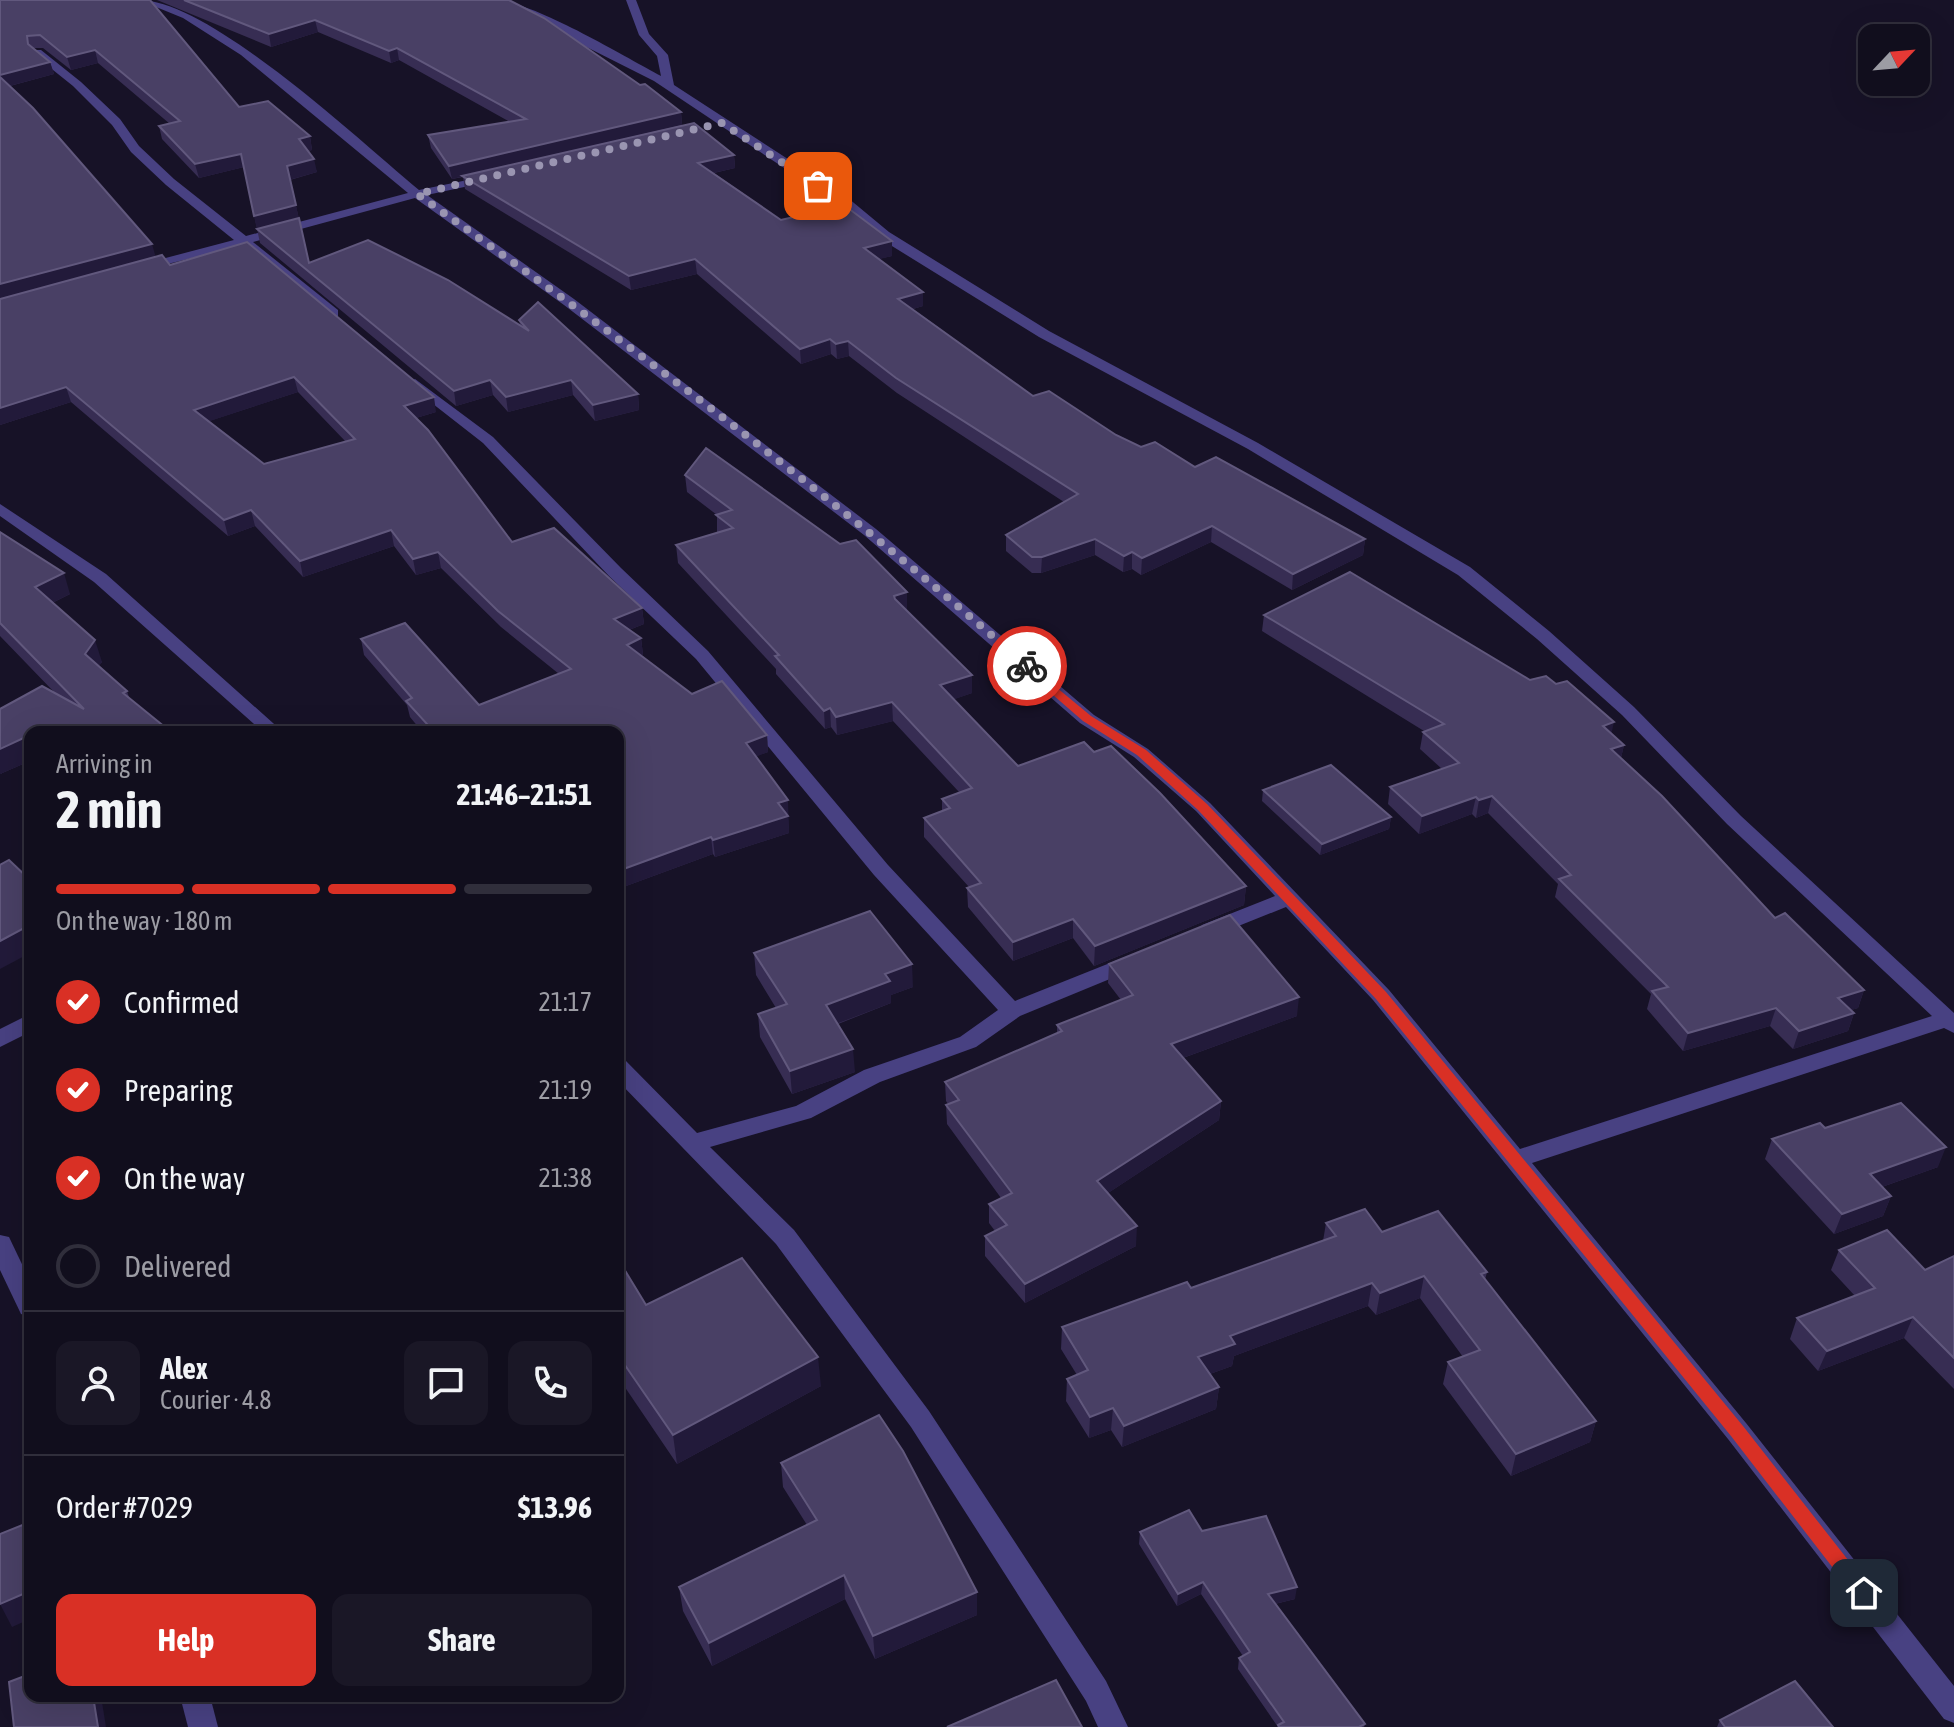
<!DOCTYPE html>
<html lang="en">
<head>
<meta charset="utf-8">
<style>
  :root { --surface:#110e1d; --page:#1a1726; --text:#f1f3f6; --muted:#9c9ca4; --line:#302e3b; --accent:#d93025 }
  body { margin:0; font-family:"Asap Condensed",sans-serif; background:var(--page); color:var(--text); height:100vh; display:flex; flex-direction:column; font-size:30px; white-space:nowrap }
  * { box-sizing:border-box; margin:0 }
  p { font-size:26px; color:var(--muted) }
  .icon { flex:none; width:44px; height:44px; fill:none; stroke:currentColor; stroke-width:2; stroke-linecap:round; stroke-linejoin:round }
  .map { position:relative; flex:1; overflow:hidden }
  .side { position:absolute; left:24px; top:726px; width:600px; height:976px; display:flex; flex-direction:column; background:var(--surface); border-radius:16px; box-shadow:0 8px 32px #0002,0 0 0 2px var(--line) }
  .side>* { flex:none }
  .needle { width:52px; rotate:64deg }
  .tools { position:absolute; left:1858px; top:24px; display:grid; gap:16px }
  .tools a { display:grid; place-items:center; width:72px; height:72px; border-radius:16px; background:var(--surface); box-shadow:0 8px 32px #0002,0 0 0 2px var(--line); font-size:40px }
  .pin { position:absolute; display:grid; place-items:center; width:68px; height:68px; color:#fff; margin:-34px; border-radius:16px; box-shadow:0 4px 12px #0006 }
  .courier { position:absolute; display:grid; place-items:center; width:80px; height:80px; margin:-40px; border:6px solid #d93025; border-radius:50%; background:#fff; color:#222; box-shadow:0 2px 10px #0007 }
  .summary em { font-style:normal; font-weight:700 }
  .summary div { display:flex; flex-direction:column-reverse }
  .summary { display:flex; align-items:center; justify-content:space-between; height:136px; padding:0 32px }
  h1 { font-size:52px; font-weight:700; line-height:60px }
  .bar { display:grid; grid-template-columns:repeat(4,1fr); gap:12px 8px; align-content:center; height:96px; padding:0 32px }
  .bar i { height:10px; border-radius:6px; background:var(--line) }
  .bar .on { background:var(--accent) }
  .bar p { grid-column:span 4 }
  .line { display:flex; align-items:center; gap:20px; padding:0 32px; border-top:2px solid var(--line) }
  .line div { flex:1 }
  .round { display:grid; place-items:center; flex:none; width:84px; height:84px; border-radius:16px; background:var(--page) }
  ol { padding:0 32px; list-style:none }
  li { display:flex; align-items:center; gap:24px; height:88px }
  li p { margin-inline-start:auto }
  li .icon { padding:8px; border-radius:50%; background:var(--accent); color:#fff; stroke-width:4 }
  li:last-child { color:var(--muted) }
  li i { width:44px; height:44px; border:4px solid var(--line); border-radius:50% }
  .cta { display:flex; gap:16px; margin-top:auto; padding:16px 32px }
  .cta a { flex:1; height:92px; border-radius:16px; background:var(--accent); color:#fff; font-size:32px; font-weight:700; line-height:92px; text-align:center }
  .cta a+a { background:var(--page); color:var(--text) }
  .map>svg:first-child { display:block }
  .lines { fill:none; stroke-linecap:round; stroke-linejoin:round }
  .minor { fill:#484182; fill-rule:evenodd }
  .wall { fill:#372d53; fill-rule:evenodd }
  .shaded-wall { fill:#221a3a }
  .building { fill:#494065; stroke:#61587d; stroke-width:2; fill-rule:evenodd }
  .route { fill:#d93025 }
  .done { stroke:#9a95b1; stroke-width:8; stroke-dasharray:0 14.4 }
</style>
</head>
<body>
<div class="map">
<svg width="1954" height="1727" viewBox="0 0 1954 1727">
  <rect width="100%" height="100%" fill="#171227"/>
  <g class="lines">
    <g class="minor">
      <path d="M139,0C210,0 360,141 419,190L492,175V181L427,195L574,299L876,529L1094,715L1148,749L1210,803L1389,990L1520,1149L1932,1016L1727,824L1622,715L1537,639L1458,575L1248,449L1039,337L879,238L838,204L654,81L493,0C531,0 623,56 661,76L657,56L639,35L626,0H636L649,34L668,55L674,85L848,198L889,232L1049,331L1258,443L1470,567L1549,631L1634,707L1741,816L1954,1013V1033L1944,1028L1532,1163L1746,1423L1954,1686V1723L1944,1719L1728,1439L1373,1000L1286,907L1216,935H1202L1199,930L1202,925L1275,896L1196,811L1134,757L1080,723L864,535L564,305L415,198L253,242L338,310V316H328L241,246L139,271V265L234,240L166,185L131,152L112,125L73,86L33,54V50H41L81,82L120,119L139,146L174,179L246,236L408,193L241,55L183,18Z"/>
      <polygon points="415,379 493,437 621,568 708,651 888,865 1015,1001 1125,957 1139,957 1143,962 1139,967 1020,1016 976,1047 880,1082 811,1118 710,1147 794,1230 929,1411 1106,1681 1128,1727 1098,1727 1086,1701 911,1427 776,1244 618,1081 618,1059 626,1061 697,1133 796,1106 864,1070 960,1037 998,1010 874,875 696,659 609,576 483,443 410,386 408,383"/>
      <polygon points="0,504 106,574 283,732 263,732 94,582 0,516"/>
      <polygon points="30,1014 30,1032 0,1047 0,1029"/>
      <polygon points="0,1235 9,1237 30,1281 30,1317 21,1314 0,1270"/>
      <polygon points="180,1696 210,1696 218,1727 188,1727"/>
    </g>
  </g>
  <g class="wall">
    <path d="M0,0L239,107L310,136L312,150L308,151L317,172L290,180L309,263L520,325L519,320L638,394L639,410L595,421L573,395L508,412L493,395L456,406L260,243L244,167L199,178L162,139L159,126L170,124L98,63L71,70L43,48H33L50,62L54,74L10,86L155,257L436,412L416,418L512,542L642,608L644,624L629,630L641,638L643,655H641L692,694L767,735L768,752L756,756L789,817H788L789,833L715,857L713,854L618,889V732H413V731L419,728L410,717L407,705L364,655L361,639L479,705L559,674L501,627L441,568L416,575L394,546L303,577L255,526L228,536L71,402L0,425ZM298,392L346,442L264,464L209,421Z"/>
    <polygon points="157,0 509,0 681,112 682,125 734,155 735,168 714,173 781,220 892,256 878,259 923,292 923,306 913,309 1033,396 1141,447 1195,467 1365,539 1363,555 1292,590 1211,542 1141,575 1132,569 1123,572 1095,555 1041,573 1032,573 1006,551 1006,535 1064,502 897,393 849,356 837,359 831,354 801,364 697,274 631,290 465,189 463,177 452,179 431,148 428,135 510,122 399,60 391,63 318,32 271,47"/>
    <polygon points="685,475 907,592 907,610 906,610 972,693 954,699 1018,766 1246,886 1244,905 1094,966 1073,938 1013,961 968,907 967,888 969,887 924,837 924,818 942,811 942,799 959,792 893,721 837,735 831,727 825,729 776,674 776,669 678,563 676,545 717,533 717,515 687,492"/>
    <polygon points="0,532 70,594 52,603 102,662 98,666 127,691 129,697 30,732 30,761 0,774 55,693 0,636"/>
    <polygon points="1264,615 1612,734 1624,745 1621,758 1775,918 1864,990 1858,1008 1851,1010 1854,1013 1848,1031 1793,1049 1770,1026 1683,1051 1647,1009 1651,994 1555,897 1558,884 1488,813 1476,818 1472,814 1419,834 1388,804 1390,787 1442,769 1420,749 1423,732 1424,731 1262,631"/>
    <polygon points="1263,790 1391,817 1389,829 1320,855 1262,801"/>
    <polygon points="754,953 913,987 891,995 891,1003 838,1024 855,1072 792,1094 760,1037 758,1014 776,1008 756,975"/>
    <polygon points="1109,964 1297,1016 1183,1058 1221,1101 1219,1120 1108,1193 1136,1246 1025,1303 985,1256 985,1236 995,1231 989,1223 989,1204 1001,1198 947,1124 946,1105 948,1104 946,1101 945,1082 1057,1034 1057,1025 1121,1000 1108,983"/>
    <polygon points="1825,1128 1938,1167 1882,1187 1891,1196 1883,1216 1834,1234 1765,1159 1772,1139"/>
    <polygon points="1326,1223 1382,1232 1487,1272 1485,1280 1596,1421 1590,1442 1511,1476 1443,1384 1448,1362 1463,1357 1420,1298 1376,1315 1368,1306 1234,1356 1232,1366 1210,1374 1219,1387 1216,1409 1122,1447 1111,1430 1089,1438 1066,1401 1067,1379 1077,1375 1061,1349 1062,1327 1191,1288 1323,1241"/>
    <polygon points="1839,1250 1925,1270 1954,1256 1954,1389 1904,1338 1818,1371 1790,1339 1797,1318 1855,1296 1831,1270"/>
    <polygon points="618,1259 646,1305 821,1386 677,1464 618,1377"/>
    <polygon points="781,1463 977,1615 875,1659 845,1599 712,1666 683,1611 679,1587 807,1525 783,1487"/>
    <polygon points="1202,1531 1295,1599 1275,1604 1365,1724 1364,1727 1278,1727 1238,1669 1239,1658 1243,1656 1201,1594 1177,1606 1139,1544 1140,1532"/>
    <polygon points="1720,1720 1833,1727 1717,1727"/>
  </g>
  <g class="shaded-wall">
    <polygon points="315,20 318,32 271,47 269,34"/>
    <polygon points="397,48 399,60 391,63 389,51"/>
    <polygon points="95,50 98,63 71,70 67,57"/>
    <polygon points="50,62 54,74 2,88 0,75"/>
    <polygon points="681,112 682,125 452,179 449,166"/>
    <polygon points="310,136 312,150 301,152 299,139"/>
    <polygon points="241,154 244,167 199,178 195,164"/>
    <polygon points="734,155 735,168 700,176 698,163"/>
    <polygon points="314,159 317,172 289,180 287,166"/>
    <polygon points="296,205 299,219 257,230 254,216"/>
    <polygon points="892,241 892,256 864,263 864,248"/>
    <polygon points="152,244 156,258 0,300 0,284"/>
    <polygon points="695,259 697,274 631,290 629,276"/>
    <polygon points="923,292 923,306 899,313 898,299"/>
    <polygon points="830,339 831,354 801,364 800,349"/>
    <polygon points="848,341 849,356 837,359 836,344"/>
    <polygon points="294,377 298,392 198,425 194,410"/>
    <polygon points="490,380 493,395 456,406 454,391"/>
    <polygon points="571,380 573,395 508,412 506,397"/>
    <polygon points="66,387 71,402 0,425 0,408"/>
    <polygon points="638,394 639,410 595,421 593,405"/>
    <polygon points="434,397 436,412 406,421 404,406"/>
    <polygon points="251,510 255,526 228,536 224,520"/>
    <polygon points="1212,526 1211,542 1141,575 1142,558"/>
    <polygon points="391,530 394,546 303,577 300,561"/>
    <polygon points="1095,539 1095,555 1041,573 1042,557"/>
    <polygon points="1365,539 1363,555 1292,590 1293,574"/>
    <polygon points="438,552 441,568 416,575 413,559"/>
    <polygon points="1132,552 1132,569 1123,572 1124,556"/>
    <polygon points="64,573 70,594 42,608 35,587"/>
    <polygon points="907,592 907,610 895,614 894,596"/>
    <polygon points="642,608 644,624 616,635 614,619"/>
    <polygon points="641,638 643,655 629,661 627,645"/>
    <polygon points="95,640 102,662 92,675 85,654"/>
    <polygon points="972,675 972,693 941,704 940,685"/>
    <polygon points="892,702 893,721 837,735 836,717"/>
    <polygon points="830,708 831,727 825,729 824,711"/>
    <polygon points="1614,722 1610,740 1603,726"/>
    <polygon points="30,735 30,761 0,774 0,749"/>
    <polygon points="767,735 768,752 748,760 746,743"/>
    <polygon points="1624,745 1620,762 1611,749"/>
    <polygon points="1492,796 1488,813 1476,818 1479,800"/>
    <polygon points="1476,797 1472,814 1419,834 1422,816"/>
    <polygon points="788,800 789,833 715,857 713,840 778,803"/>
    <polygon points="1391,817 1389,829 1320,855 1322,844"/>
    <polygon points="711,837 713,854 618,889 618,871"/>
    <polygon points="1246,886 1244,905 1094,966 1095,946"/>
    <polygon points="1073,919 1073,938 1013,961 1013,942"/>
    <polygon points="30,925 30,953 0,969 0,941"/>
    <polygon points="912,964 913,987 891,995 891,1003 828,1027 826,1005 885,974"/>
    <polygon points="1864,990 1858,1008 1832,1016 1838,998"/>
    <polygon points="1299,997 1297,1016 1169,1063 1171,1044"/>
    <polygon points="1776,1008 1770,1026 1683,1051 1688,1033"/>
    <polygon points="1854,1013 1848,1031 1793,1049 1799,1031"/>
    <polygon points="853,1049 855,1072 792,1094 790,1071"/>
    <polygon points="1221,1101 1219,1120 1096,1201 1097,1181"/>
    <polygon points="1946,1147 1938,1167 1862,1194 1870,1174"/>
    <polygon points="1891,1196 1883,1216 1834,1234 1842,1214"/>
    <polygon points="1137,1226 1136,1246 1025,1303 1025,1284"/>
    <polygon points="1424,1276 1420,1298 1376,1315 1380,1293"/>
    <polygon points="1372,1283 1368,1306 1234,1356 1232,1366 1196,1379 1198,1357 1230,1336"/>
    <polygon points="1913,1317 1904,1338 1818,1371 1827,1351"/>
    <polygon points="818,1357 821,1386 677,1464 673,1435"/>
    <polygon points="1219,1387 1216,1409 1122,1447 1124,1426"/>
    <polygon points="1113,1408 1111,1430 1089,1438 1090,1417"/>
    <polygon points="1596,1421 1590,1442 1511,1476 1516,1454"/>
    <polygon points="844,1575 845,1599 712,1666 709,1643"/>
    <polygon points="1203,1582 1201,1594 1177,1606 1178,1594"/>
    <polygon points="1297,1587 1295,1599 1266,1606 1268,1594"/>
    <polygon points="30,1591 30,1619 12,1627 0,1604"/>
    <polygon points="977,1592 977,1615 875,1659 873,1636"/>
    <polygon points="93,1696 101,1696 106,1727 98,1727"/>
  </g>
  <g class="building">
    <polygon points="0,0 150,0 239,107 268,101 310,136 299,139 314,159 287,166 296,205 254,216 241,154 195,164 159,126 180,121 95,50 67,57 40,35 27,36 28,44 50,62 0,75"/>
    <polygon points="184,0 509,0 544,18 640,85 645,84 681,112 449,166 428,135 526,119 397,48 389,51 315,20 269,34"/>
    <polygon points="0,77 33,108 152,244 0,284"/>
    <polygon points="694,123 734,155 698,163 781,220 844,205 892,241 864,248 923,292 898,299 1033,396 1049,391 1116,435 1141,447 1155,442 1195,467 1216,457 1365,539 1293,574 1212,526 1142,558 1132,552 1124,556 1095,539 1042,557 1032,557 1006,535 1078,494 896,378 848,341 836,344 830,339 800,349 695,259 629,276 462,176"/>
    <polygon points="299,218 309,263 368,240 448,280 529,331 519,320 538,302 638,394 593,405 571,380 506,397 490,380 454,391 257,229"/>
    <path d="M247,242L434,397L404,406L428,430L512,542L554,528L642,608L614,619L641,638L627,645L692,694L722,681L767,735L746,743L788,800L778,803L788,816L713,840L711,837L618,871V732H414L413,731L428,725L406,701L412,698L361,639L405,623L479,705L571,669L498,611L438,552L413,559L391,530L300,561L251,510L224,520L66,387L0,408V299L162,255L170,265ZM294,377L355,439L264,464L194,410Z"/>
    <polygon points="706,448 840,544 856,540 907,592 894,596 895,599 972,675 940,685 1018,766 1084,742 1094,752 1111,746 1160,793 1246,886 1095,946 1073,919 1013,942 967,888 981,883 924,818 950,808 942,799 972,788 892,702 836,717 830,708 824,711 775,656 779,655 676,545 733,528 716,515 732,510 685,475"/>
    <polygon points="0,532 64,573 35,587 95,640 85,654 127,691 123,693 171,732 30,732 30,735 0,749 0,709 42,686 84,709 0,623"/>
    <polygon points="1350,572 1530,680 1546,676 1556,684 1567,681 1614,722 1603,726 1624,745 1611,749 1662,796 1775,918 1785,913 1864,990 1838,998 1854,1013 1799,1031 1776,1008 1688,1033 1652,991 1668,987 1559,879 1571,875 1492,796 1479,800 1476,797 1422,816 1390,787 1459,763 1423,732 1444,724 1264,615"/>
    <polygon points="1331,765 1391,817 1322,844 1263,790"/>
    <polygon points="9,860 30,880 30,925 0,941 0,865"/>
    <polygon points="870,911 912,964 885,974 890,981 826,1005 853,1049 790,1071 758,1014 787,1004 754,953"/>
    <polygon points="1230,915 1299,997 1171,1044 1221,1101 1097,1181 1137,1226 1025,1284 985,1236 1007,1225 989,1204 1012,1193 946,1105 959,1100 945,1082 1062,1031 1057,1025 1133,995 1109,964"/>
    <polygon points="1901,1103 1946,1147 1870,1174 1891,1196 1842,1214 1772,1139 1820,1123 1825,1128"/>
    <polygon points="1365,1209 1382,1232 1438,1211 1487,1272 1481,1274 1596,1421 1516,1454 1448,1362 1480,1350 1424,1276 1380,1293 1372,1283 1230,1336 1235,1344 1198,1357 1219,1387 1124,1426 1113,1408 1090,1417 1067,1379 1088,1370 1062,1327 1187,1282 1191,1288 1336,1236 1326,1223"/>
    <polygon points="1887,1230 1925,1270 1954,1256 1954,1358 1913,1317 1827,1351 1797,1318 1875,1288 1839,1250"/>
    <polygon points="742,1258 818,1357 673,1435 618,1355 618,1259 646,1305"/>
    <polygon points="879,1415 903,1451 977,1592 873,1636 844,1575 709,1643 679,1587 817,1520 781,1463"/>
    <polygon points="1189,1510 1202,1531 1266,1516 1297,1587 1268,1594 1365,1724 1359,1727 1279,1727 1278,1725 1284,1722 1239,1658 1250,1652 1203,1582 1178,1594 1140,1532"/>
    <polygon points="30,1522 30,1591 0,1604 0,1534"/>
    <polygon points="30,1674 30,1696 93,1696 98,1727 14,1727 9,1682"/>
    <polygon points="1056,1680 1082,1727 947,1727"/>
    <polygon points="1795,1681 1833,1727 1725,1727 1720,1720"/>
  </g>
  <polygon class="route" points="1027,663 1091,716 1146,750 1207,804 1386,992 1743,1426 1870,1588 1873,1593 1870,1599 1857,1599 1731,1436 1376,999 1198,810 1137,755 1083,721 1023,669 1021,666"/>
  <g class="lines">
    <path class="done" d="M818,186L722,123L417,194C627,342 834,496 1027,666"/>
  </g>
</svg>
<div class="tools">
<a><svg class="needle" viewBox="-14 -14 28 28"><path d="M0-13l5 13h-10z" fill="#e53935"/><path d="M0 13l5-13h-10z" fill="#9c9ca4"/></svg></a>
</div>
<div class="pin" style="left:818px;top:186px;background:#ea580c"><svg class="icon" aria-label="bag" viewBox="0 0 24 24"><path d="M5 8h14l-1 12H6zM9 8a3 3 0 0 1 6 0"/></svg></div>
<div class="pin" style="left:1864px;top:1593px;background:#1f2937"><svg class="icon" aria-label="home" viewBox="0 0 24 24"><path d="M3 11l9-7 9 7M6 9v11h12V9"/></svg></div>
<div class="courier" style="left:1027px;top:666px"><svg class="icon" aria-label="bike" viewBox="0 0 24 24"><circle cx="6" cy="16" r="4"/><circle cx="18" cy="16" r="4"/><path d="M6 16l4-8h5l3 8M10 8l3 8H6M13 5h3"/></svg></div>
<section class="side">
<div class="summary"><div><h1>2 min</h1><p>Arriving in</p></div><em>21:46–21:51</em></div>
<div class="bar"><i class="on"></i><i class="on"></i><i class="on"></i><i></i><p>On the way · 180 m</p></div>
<ol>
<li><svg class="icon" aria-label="check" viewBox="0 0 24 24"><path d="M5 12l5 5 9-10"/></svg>Confirmed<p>21:17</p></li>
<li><svg class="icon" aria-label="check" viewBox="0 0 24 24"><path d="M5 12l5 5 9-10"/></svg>Preparing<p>21:19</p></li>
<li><svg class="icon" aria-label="check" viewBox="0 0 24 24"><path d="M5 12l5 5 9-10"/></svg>On the way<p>21:38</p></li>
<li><i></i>Delivered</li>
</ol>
<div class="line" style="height:144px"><a class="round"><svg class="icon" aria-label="person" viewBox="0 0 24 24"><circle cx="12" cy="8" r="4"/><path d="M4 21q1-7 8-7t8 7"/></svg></a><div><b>Alex</b><p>Courier · 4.8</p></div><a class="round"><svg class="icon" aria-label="chat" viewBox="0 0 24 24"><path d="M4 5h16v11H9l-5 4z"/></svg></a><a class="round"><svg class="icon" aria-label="phone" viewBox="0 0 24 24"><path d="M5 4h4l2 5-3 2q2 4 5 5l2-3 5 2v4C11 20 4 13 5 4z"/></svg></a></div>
<div class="line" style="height:104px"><div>Order #7029</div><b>$13.96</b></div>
<div class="cta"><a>Help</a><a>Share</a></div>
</section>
</div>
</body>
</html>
